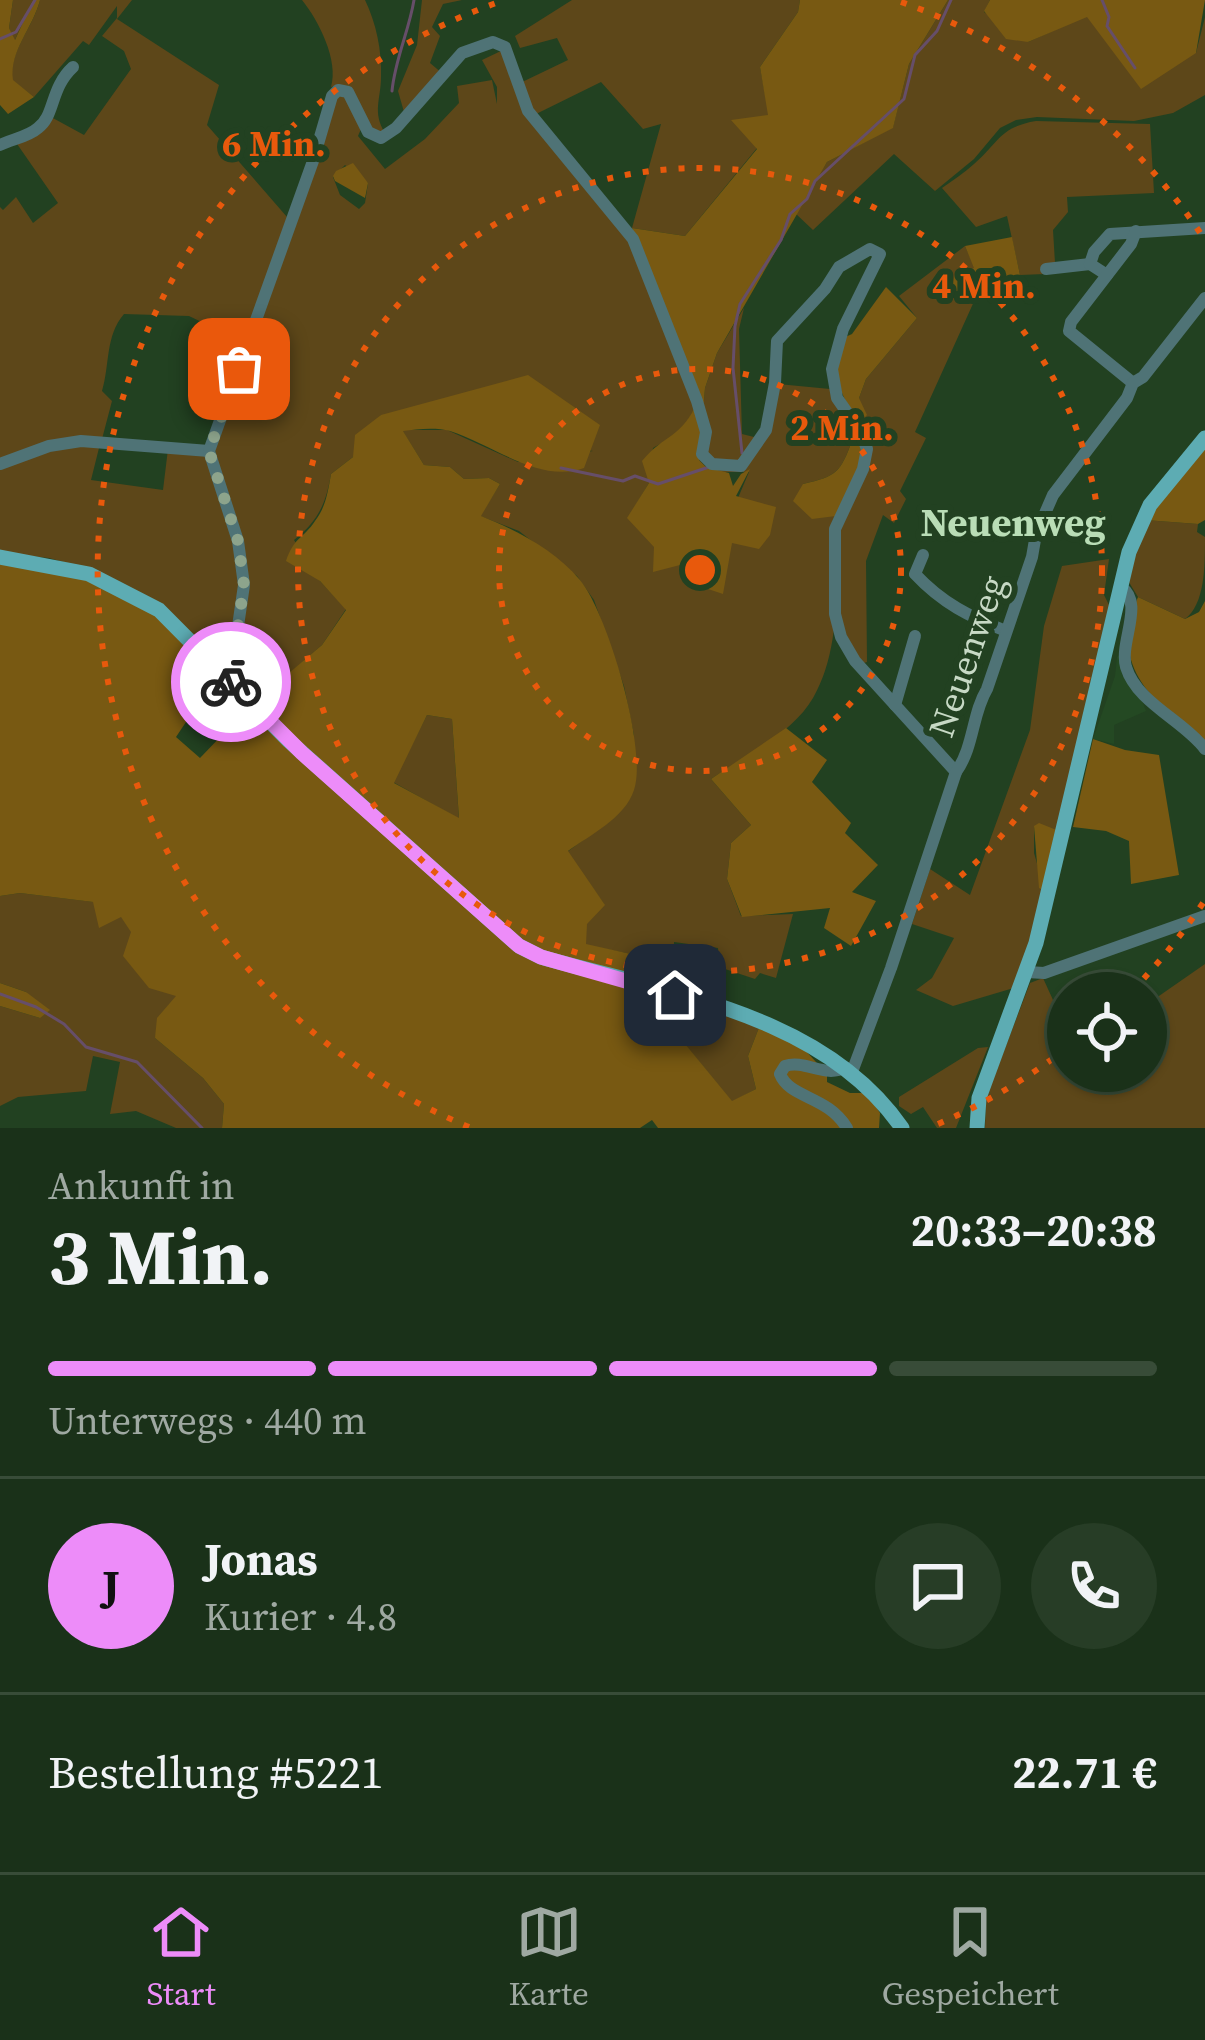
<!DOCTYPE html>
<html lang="de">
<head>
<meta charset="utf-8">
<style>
  :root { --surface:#1a3119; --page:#273d26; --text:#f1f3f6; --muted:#9fa9a2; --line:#384c38; --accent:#ed8cf9 }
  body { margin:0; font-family:"Source Serif 4",serif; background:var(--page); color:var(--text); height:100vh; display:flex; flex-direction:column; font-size:45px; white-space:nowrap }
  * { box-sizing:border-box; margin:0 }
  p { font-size:39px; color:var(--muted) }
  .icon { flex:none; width:66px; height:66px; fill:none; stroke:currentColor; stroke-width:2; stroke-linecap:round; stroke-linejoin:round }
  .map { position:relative; height:1128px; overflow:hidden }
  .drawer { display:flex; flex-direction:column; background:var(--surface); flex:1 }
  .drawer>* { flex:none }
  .buttons { position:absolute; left:1047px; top:972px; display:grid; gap:24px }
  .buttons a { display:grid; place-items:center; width:120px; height:120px; border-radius:50%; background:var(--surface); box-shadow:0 3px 9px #0004,0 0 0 3px var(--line); font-size:60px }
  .pin { position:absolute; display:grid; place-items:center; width:102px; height:102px; color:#fff; margin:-51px; border-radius:24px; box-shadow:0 6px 18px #0006 }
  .courier { position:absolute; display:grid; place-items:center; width:120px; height:120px; margin:-60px; border:9px solid #ed8cf9; border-radius:50%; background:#fff; color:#222; box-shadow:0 3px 15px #0007 }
  .overview em { font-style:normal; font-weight:700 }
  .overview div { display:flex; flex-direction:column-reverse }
  .overview { display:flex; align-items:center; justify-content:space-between; height:204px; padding:0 48px }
  h1 { font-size:78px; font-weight:700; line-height:90px }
  .bar { display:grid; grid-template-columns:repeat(4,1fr); gap:18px 12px; align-content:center; height:144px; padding:0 48px }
  .bar i { height:15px; border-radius:9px; background:var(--line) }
  .bar .current { background:var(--accent) }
  .bar p { grid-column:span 4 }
  .line { display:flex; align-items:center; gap:30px; padding:0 48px; border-top:3px solid var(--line) }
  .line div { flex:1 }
  .round { display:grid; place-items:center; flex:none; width:126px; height:126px; border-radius:63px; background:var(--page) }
  .tabs { display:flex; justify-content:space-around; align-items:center; height:168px; border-top:3px solid var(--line); background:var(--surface); font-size:33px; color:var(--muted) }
  .tabs a { display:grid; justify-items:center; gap:6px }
  .tabs .current { color:var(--accent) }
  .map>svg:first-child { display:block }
  .built { fill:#244923 }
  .green { fill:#5d4719; fill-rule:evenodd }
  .forest { fill:#785912; fill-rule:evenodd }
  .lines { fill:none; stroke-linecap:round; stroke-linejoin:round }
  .stream { stroke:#664e69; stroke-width:3 }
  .minor { stroke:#4f7376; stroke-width:12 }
  .major { stroke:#5dacb3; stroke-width:15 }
  .done { stroke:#8da48c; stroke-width:12; stroke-dasharray:0 21.6 }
  .route { stroke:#ed8cf9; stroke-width:15 }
  .ring { fill:none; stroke:#e8590c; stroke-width:6; stroke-dasharray:6 12 }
  .labels { text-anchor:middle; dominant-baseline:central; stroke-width:12; stroke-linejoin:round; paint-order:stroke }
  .street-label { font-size:36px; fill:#c7d9c5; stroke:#224121 }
  .neighbourhood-label { font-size:39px; font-weight:bold; fill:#b9ddb6; stroke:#224121 }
  .centre { fill:#e8590c; stroke:#224121; stroke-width:6 }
  .ring-label { font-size:36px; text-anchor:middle; font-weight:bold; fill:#e8590c; stroke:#224121; stroke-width:12; stroke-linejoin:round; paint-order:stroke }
</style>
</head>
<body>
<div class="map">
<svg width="1205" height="1128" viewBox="0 0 1205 1128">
  <rect width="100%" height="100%" fill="#224121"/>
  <polygon class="built" points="1122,653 1122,675 1141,698 1146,711 1114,725 1114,744 1093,739 1115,676 1117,657"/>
  <g class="green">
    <polygon points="13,0 33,0 14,42 9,28"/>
    <path d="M40,0H132L117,19L219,85L207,125L287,217L244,349L226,327L219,325L214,328L189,316L124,314C105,336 110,365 102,391L112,401L102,439L0,462V207L3,210L16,197L33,223L58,203L15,141L51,117L84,135L131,69L124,51L102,36L117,18V6L89,45L83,41L34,97L12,80C9,51 33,28 40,0Z"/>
    <path d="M302,0H365C376,23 382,50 381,77C381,99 372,112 385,133H375L339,85L331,87C339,61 319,21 302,0Z"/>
    <polygon points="422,0 462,0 443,4 432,27 440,36 430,63 443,74 404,112 398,91 417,45"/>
    <polygon points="572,0 800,0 798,12 760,67 769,115 757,148 685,236 632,228 661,124 643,129 601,82 534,115 518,84 568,60 557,38 520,48 515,36"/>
    <polygon points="948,0 990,0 984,12 1028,42 1086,16 1196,53 1205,17 1205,95 1173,113 1134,121 1037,117 1016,120 1000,128 974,159 935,191 894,154 813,230 795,213 827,162 893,127 909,64"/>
    <path d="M503,50L512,81L628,233L696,405C686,428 675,436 653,448L649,483L628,518L680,565L710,564L749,472H717L699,460L705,388L717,353L744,308L739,329L742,434L762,439L778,384L830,389L861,440L852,441C840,473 837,476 803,484L836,516C836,575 843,646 813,698C792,734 744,757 711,779L751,825L731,843L727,879L741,916L793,914L776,978L760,973L755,979L719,967L718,948L674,942L672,990L637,981L631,954L586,945V924L604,904L567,852L616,816L634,735L624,686L594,600L577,576L519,531L480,516L500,484L489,478L464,479L450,467L424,465L402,430H447L518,462L593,451L381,415L353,457L331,474C326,504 318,521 294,540L320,581L346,609L322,645L256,702L228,670L246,584L216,467L215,445L333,100L344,93L361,129L358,136L385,169L425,139L459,103L457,86L492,80L497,104V87L482,60ZM345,165L368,183L365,203L359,209L340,195L333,177Z"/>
    <path d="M1036,121L1150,124L1154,193L1067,197L1068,212L1053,230L1055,263L1045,274L1020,275L1007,216L976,227L942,188C953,180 964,173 974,164C999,142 1000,127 1036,121Z"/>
    <polygon points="965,246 975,268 950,297 981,286 915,432 926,438 900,491 906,499 894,523 883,515 866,561 867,662 861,664 838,620 835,549 848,502 860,422 859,398 866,379 917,318 899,296"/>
    <polygon points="100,444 91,480 163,490 168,449 203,453 208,459 241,570 239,612 221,663 92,570 49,558 0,553 0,466 50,448"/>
    <path d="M1145,520L1198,524L1197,532L1205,537C1205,567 1205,604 1185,619L1138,597L1127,579Z"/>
    <polygon points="1109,559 1104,595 1112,611 1059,831 1034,826 1034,853 1045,891 1017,987 953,1006 916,990 932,978 954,938 912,924 930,869 970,895 1030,730 1044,626 1062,566"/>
    <polygon points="427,715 452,719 459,819 393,782"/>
    <polygon points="20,893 94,902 121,916 177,996 155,1038 203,1078 224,1104 222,1128 176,1128 136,1111 110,1114 120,1062 93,1056 86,1091 18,1097 0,1106 0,1006 40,1018 26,992 0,983 0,896"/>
    <polygon points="1205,964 1205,1128 985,1128 986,1098 1030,983 1043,978 1058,1011 1068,1007 1068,1071 1146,1071 1146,1005"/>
    <polygon points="640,989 760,1025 748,1056 756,1089 732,1102"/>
    <polygon points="988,1047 956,1128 937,1128 923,1107 911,1114 899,1106 899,1097 978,1048"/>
  </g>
  <g class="forest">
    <path d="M0,0H13L9,28L15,40L33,0H40C33,28 9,51 13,80L34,97L8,114L0,105Z"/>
    <path d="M800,0H948L909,64L893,128L827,162L717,353L705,388L699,460L706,467L729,473L733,486L741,474L750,469L736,496L776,507L770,535L759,549L732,543L723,594L708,589L710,564L680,565L653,572L654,547L627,518L649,483L642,461C665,433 682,439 698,400L632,228L685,236L757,149L731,120L768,115L760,67L798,12Z"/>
    <polygon points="990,0 1205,0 1196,53 1141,89 1087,17 1028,42 1006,39 984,11"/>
    <polygon points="353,163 368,183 365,198 335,181 333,176 336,171"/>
    <polygon points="1012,237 1020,275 949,298 955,274 974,268 965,246"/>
    <path d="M886,287L917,318L866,379L859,398L867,415L860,422C836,391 835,378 841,339L852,334Z"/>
    <path d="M528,375L600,425L584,468C539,484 492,444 450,431C436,427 417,429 403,431L424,465L450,467L464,479L489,478L500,484L481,516C516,530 555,550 580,580C607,612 648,749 634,790C625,818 590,835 568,851L605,905L587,924L586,944L631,954L640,989L732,1101L756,1089L748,1056L760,1025L805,1050L827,1074V1082L850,1093H867L880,1113L879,1128H658L652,1120L640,1128H222L224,1104L203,1078L155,1038L157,1018L176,996L149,988L123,956L131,932L121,917L99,928L93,902L20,893L0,896V561L49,566L139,599L218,674L176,737L200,758L250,706L322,645L346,610L320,581L286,561C294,537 303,539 315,521C326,507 328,491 331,474L353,457L355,435L381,415ZM427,715L452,719L459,818L394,783Z"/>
    <path d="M861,440L863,459L836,516L812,519L793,501L803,484C837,476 840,473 852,441Z"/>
    <polygon points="1205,443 1205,520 1198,524 1145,520"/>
    <path d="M1138,597L1185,619L1199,612L1205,601V746C1156,700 1107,671 1138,597Z"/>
    <polygon points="786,728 827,760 812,782 851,823 845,833 878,865 852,892 876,901 851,946 824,928 830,908 742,917 727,879 731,843 751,825 711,779"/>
    <polygon points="1093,739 1125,750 1159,755 1179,875 1131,884 1129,841 1106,831 1073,827"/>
    <polygon points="1039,823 1059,831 1045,891 1039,888 1034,826"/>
    <polygon points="0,983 26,992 50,1010 40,1018 0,1006"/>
  </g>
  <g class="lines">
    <g class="stream">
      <polyline points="1102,0 1109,17 1107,26 1135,68"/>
      <polyline points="0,39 16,32 35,0"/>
      <path d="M392,91C395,59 409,31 414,0"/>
      <polyline points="742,453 733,368 735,326 740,304 781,240 790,214 807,199 815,181 904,99 915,55 937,31 951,0"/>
      <polyline points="561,468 623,481 635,476 658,484 709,467"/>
      <polyline points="0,994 36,1007 64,1024 86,1047 137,1062 202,1128"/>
    </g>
    <g class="minor">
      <path d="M0,145C12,139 28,137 38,128C55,116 50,88 73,67"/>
      <polyline points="1046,269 1090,264"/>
      <polyline points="1107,275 1090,264 1094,252 1110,234 1205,228"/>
      <polyline points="1133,383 1069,331 1071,322 1131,244 1136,231"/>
      <polyline points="0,464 49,446 81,441 209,451"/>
      <path d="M923,555L915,574C942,603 970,617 1006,631"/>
      <path d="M1121,587C1145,603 1119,642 1126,667C1137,703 1183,720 1205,749"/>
      <polyline points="220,670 237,633 244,585 238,541 209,451 313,161 332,96 338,90 348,92 368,132 381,138 396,128 462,53 493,42 505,47 528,111 633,239 697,401 706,432 702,454 712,464 741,466 766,430 775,383 777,341 825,289 839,267 870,249 880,254 843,329 832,369 837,398 860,431 867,449 863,469 835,529 835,614 841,637 855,661 956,772"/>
      <polyline points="895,705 915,636"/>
      <polyline points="1027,972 1044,973 1205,916"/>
      <path d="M845,1067C826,1079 805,1059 785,1066L780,1074C790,1099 827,1095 847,1128"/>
      <path d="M852,1072L891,968L956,772C974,747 972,714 987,689L1032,557L1036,534L1053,495L1127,398L1133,383L1143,377L1205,298"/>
    </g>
    <g class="major">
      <path d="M0,557L89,574L159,610L289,741L519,946L541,957C666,993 823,1013 902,1128"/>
      <polyline points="977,1128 979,1098 1036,943 1129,552 1150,505 1205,438"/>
    </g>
  </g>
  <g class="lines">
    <polyline class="done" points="231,682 220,670 237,632 244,585 238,541 209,451 239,369"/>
    <polyline class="route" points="231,682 302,753 519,946 541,957 675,995"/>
  </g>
  <g class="ring">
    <circle cx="700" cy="570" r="201"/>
    <circle cx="700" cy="570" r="402"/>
    <path d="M1203 903A603 603 0 0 1 1130 993M1067 1048A603 603 0 0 1 931 1127M469 1127A603 603 0 0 1 499 2M901 2A603 603 0 0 1 1203 237"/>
  </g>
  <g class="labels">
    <g class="street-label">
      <text transform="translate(967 656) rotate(-71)">Neuenweg</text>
    </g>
    <g class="neighbourhood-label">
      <text x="1013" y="522">Neuenweg</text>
    </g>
  </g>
  <circle cx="700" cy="570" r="18" class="centre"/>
  <g class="ring-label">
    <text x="274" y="156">6 Min.</text>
    <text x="984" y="298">4 Min.</text>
    <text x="842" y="440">2 Min.</text>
  </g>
</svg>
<div class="buttons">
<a><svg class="icon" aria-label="locate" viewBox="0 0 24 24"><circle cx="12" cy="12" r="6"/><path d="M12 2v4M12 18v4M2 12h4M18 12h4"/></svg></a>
</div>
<div class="pin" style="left:239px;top:369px;background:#ea580c"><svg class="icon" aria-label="bag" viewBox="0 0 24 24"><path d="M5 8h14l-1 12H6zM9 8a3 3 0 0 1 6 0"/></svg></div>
<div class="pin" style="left:675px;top:995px;background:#1f2937"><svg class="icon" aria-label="home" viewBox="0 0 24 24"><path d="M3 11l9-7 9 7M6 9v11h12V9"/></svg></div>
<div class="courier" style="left:231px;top:682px"><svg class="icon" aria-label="bike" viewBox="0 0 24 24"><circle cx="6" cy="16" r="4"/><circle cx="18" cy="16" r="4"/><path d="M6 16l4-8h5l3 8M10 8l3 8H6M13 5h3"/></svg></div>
</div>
<section class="drawer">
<div class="overview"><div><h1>3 Min.</h1><p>Ankunft in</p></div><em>20:33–20:38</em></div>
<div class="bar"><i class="current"></i><i class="current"></i><i class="current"></i><i></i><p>Unterwegs · 440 m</p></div>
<div class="line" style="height:216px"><b class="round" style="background:var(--accent);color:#111">J</b><div><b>Jonas</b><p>Kurier · 4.8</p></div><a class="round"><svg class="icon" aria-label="chat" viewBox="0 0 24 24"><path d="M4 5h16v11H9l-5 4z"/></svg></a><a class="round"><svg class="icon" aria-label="phone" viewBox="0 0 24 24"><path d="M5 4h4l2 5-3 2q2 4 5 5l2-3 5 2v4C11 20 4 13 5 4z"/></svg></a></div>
<div class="line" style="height:156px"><div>Bestellung #5221</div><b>22.71 €</b></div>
</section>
<nav class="tabs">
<a class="current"><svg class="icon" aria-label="home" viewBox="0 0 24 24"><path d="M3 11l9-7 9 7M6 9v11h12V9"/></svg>Start</a>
<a><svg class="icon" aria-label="map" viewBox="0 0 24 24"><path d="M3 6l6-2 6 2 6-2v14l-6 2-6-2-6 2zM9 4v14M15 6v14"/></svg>Karte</a>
<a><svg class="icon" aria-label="saved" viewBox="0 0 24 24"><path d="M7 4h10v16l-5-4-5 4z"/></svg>Gespeichert</a>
</nav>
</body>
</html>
